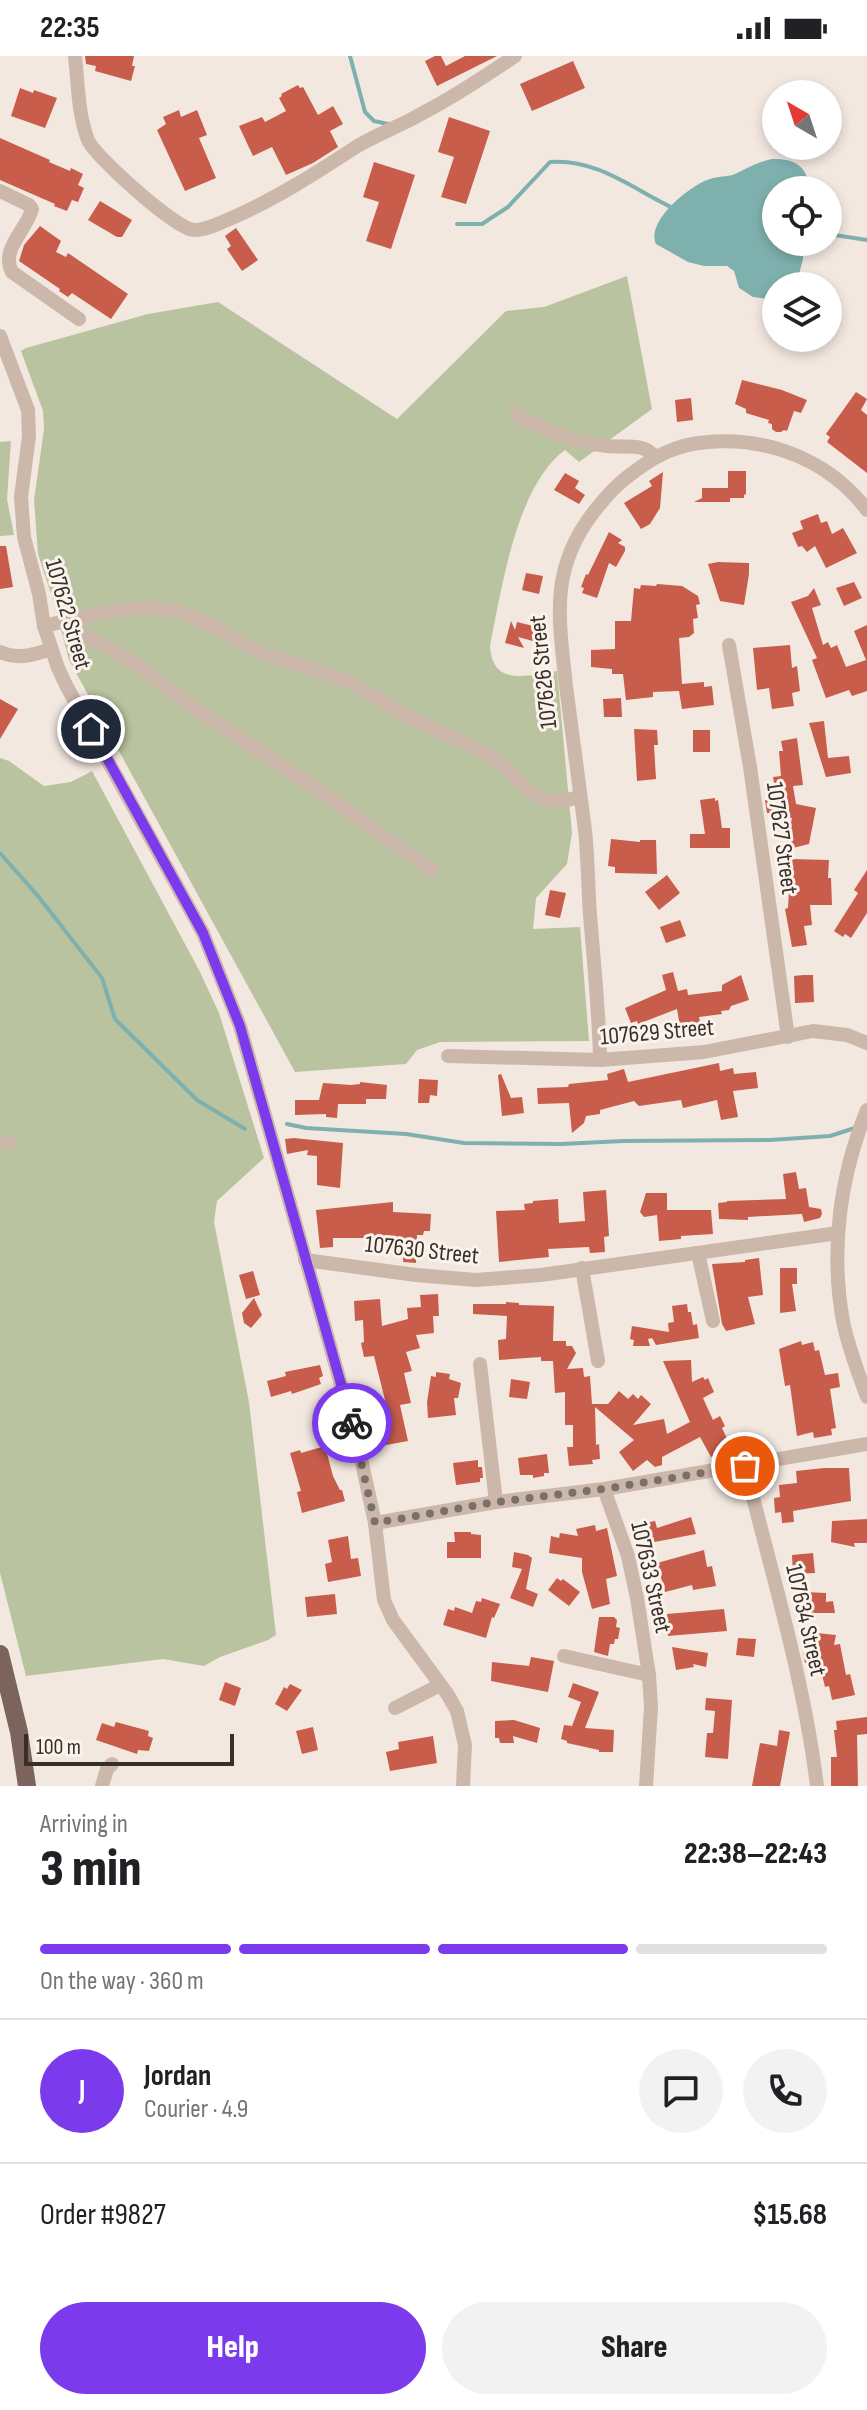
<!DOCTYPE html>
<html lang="en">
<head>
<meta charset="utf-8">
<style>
  :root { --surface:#fff; --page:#f2f2f2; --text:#202124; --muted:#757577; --line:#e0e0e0; --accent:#7c3aed }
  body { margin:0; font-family:"Sofia Sans Condensed",sans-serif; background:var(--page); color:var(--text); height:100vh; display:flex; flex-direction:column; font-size:30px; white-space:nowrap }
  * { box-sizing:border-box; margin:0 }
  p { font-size:26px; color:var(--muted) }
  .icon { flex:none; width:44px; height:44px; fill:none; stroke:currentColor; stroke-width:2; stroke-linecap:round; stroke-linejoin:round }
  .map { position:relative; height:1730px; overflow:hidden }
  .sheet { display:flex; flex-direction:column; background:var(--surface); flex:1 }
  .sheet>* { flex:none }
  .needle { width:52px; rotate:321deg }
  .tools { position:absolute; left:762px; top:24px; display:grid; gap:16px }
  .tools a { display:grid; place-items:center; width:80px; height:80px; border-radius:50%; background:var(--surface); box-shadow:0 4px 12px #0003; font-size:40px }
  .scale { position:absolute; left:24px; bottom:20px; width:210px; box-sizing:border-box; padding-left:8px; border:4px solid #3a2e2a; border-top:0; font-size:22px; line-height:28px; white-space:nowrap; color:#3a2e2a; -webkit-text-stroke:6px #faf3ec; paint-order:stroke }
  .pin { position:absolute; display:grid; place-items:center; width:68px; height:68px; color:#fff; margin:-34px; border:4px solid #fff; border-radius:50%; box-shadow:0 2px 8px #0007 }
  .courier { position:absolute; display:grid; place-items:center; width:80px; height:80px; margin:-40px; border:6px solid #7c3aed; border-radius:50%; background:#fff; color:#222; box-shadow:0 2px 10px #0007 }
  .summary em { font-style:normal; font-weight:800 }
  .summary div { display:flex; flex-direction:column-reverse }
  .summary { display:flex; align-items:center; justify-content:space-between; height:136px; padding:0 40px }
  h1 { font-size:52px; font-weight:800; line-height:60px }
  .bar { display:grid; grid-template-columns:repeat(4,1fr); gap:12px 8px; align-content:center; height:96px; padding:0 40px }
  .bar i { height:10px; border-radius:6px; background:var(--line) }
  .bar .selected { background:var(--accent) }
  .bar p { grid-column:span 4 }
  .line { display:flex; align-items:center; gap:20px; padding:0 40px; border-top:2px solid var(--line) }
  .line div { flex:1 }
  .round { display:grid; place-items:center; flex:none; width:84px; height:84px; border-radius:42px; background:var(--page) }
  .primary-button { display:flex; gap:16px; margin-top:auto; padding:16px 40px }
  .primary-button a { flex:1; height:92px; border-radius:48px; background:var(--accent); color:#fff; font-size:32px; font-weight:800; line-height:92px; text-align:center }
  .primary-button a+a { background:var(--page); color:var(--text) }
  .status { display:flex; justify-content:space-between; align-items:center; height:56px; padding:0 40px; background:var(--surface); direction:ltr }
  .status svg { height:22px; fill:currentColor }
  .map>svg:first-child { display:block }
  .green { fill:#bac39f }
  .water { fill:#7eb1ae }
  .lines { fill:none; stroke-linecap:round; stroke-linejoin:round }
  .stream { stroke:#7eb1ae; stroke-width:4 }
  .building { fill:#c75d4a }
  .minor { stroke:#ccb7ab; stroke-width:14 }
  .major { stroke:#7c635b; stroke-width:18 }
  .done { stroke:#7b6f6a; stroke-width:8; stroke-dasharray:0 14.4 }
  .route { stroke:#7c3aed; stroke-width:10 }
  .labels { text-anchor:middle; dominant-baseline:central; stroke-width:6; stroke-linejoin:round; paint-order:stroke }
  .street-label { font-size:24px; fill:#3a2e2a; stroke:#faf3ec }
</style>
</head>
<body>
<div class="status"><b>22:35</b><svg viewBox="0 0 49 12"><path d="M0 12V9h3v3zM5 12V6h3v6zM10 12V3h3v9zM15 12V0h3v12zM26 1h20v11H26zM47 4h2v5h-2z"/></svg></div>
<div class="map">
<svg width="867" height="1730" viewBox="0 0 867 1730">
  <rect width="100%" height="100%" fill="#f3e8e0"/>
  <g class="green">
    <path d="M627,220L652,353L579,406L565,394C516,430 502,532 490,589C492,632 528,619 557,615L572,777L567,808L536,842L533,873L580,871L589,985L440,986L417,994L406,1008L295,1016L69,604L55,550L38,498L34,444L44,373L43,355L21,295L26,292L148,258L218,246L397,363L506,255L544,251Z"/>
    <polygon points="11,385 7,443 14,479 0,480 0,386"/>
    <polygon points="0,702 9,705 44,730 71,726 92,715 199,914 219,957 264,1102 217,1145 214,1166 249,1346 276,1579 268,1584 220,1601 204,1610 163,1603 26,1620 0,1517"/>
  </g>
  <path class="water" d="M772,103C794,102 810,111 808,134H776V186H804L803,203L796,230H776V244L753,241L739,232L734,215L727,210H704L688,206L656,188C645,165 692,127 713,122C721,120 730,121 737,117C750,111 758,106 772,103Z"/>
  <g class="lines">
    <g class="stream">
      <polyline points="350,0 365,56 374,65 388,68"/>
      <path d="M457,168H482L508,151L550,106C596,102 633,133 673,152"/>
      <polyline points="828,178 867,184"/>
      <polyline points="0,797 38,840 102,922 115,963 197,1044 245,1073"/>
      <polyline points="287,1068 306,1072 406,1078 464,1087 562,1088 623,1085 770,1084 830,1080 858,1071"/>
    </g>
  </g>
  <g class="building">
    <polygon points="85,0 134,0 132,10 135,10 131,25 95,15 96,10 86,8"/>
    <polygon points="435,0 441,0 446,10 465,0 497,0 437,30 425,5"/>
    <polygon points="573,5 585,32 532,55 520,28"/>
    <polygon points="298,29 300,32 303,31 318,59 333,50 343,68 330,75 338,91 313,107 286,119 272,91 253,100 239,70 262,61 265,66 286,55 279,42 282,40 281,38"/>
    <polygon points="20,32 33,37 34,34 57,42 45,72 11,60"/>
    <polygon points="179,54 181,61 197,54 207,79 199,82 216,122 185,135 157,74 166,68 163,61"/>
    <polygon points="449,61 490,75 466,148 441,141 454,101 438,96"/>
    <polygon points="0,82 50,104 49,106 70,115 71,112 83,118 78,129 84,132 78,146 72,144 67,155 54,150 55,148 0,124"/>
    <polygon points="374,106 415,119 391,193 366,185 379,146 363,141"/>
    <polygon points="100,145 132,164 122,181 117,181 88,164"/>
    <polygon points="40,170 61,185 56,196 66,201 68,197 128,238 111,263 72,237 68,241 59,235 60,233 19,205 24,189"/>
    <polygon points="236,172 258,204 242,215 227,193 231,190 225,180"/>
    <polygon points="742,324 782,334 807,344 801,357 794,355 787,375 784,374 781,376 776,376 772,373 772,368 768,367 769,364 746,357 746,353 735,348"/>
    <polygon points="856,336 867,343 861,354 867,359 867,417 827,386 830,381 826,378"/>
    <polygon points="691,342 693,364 677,366 675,344"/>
    <polygon points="728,415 746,415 746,438 744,439 744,442 730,442 730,446 694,446 702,442 702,432 728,432"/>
    <polygon points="663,416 660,452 650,468 641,473 624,447 652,430 649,425"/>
    <polygon points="565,417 579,425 575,432 585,439 579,448 554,434"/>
    <polygon points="818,458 821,467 827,465 832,478 843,472 857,497 826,512 815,490 807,496 802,490 798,491 792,477 803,473 800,465"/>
    <polygon points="609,476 622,484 618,487 625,491 625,495 616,511 609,507 597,542 582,537 584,532 581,531 586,518 588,519"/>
    <polygon points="0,490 6,490 13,531 0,533"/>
    <polygon points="718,506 749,507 749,518 744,549 720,545 708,508"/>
    <polygon points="526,517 543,520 539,538 522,534"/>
    <polygon points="854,526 862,542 844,550 836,532"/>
    <polygon points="657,528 682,530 698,540 700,548 696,549 698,562 693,563 694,577 689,581 679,582 682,628 704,626 704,631 712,630 714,649 682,653 679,635 653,636 653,641 626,644 623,618 612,618 612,613 591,611 591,594 615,593 615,565 631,565 634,532 640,533 641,529 656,530"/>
    <polygon points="814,532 821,549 812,552 823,589 828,586 831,592 837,589 846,611 866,604 854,575 867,569 867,635 852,640 849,634 826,642 812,604 817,602 791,546 808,540"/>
    <polygon points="511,565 515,574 517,566 537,571 533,585 518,581 524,592 505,587"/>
    <polygon points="790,589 792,612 797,610 800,635 792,637 794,650 772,653 769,632 757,634 753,592"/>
    <polygon points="621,642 622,661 604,661 603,643"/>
    <polygon points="0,643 18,653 0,683"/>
    <polygon points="824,665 828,702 849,700 851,717 826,721 809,667"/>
    <polygon points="634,673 657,674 658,689 654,689 656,723 637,725"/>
    <rect x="693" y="674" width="17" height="22"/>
    <polygon points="797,682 803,729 793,730 796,748 816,752 809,788 785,794 792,762 787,761 787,759 767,757 765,744 777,745 773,721 781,720 779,695 783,695 781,685"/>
    <polygon points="715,742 715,745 718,744 722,772 730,772 730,792 690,792 690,778 705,778 700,744"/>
    <polygon points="611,783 640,786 640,784 656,784 657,818 615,817 615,811 608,810"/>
    <polygon points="791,803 829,804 828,822 831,822 832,849 810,849 812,869 804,870 807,889 792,891 785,853 788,852"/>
    <polygon points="867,814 867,857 851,882 845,878 843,881 834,875 858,837 854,834"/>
    <polygon points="667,819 680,837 659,854 645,836"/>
    <polygon points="550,834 566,837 560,862 545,859"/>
    <polygon points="680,864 686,880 666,887 660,871"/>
    <polygon points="673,916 678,935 687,933 688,939 722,935 722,929 741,919 749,944 731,950 729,954 721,955 722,958 699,961 701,970 680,971 677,953 638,968 637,965 631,967 625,952 666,934 662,919"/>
    <polygon points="803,919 813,919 814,946 795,947 794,920"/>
    <polygon points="719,1007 720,1015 733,1012 734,1018 756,1016 758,1032 733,1035 738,1061 721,1064 717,1044 683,1052 681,1044 639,1050 634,1045 600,1054 600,1058 586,1060 584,1067 572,1077 569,1047 538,1048 537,1032 568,1031 569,1028 608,1024 607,1018 624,1013 628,1026"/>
    <polygon points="501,1018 511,1042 522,1041 524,1057 502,1060 498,1019"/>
    <polygon points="419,1023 438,1024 437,1040 430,1039 429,1047 418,1047"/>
    <polygon points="360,1026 387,1029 386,1043 366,1043 366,1048 338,1048 337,1062 326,1061 326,1058 295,1059 295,1044 319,1044 323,1027 351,1029 360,1028"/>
    <polygon points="294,1082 343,1087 340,1132 317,1129 317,1100 307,1099 308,1094 287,1098 285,1083"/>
    <polygon points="796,1116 799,1133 806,1132 809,1151 821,1153 822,1158 820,1162 804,1166 802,1158 748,1161 748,1164 719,1163 718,1147 727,1146 727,1145 786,1143 783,1118"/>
    <polygon points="606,1134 609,1180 604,1181 605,1196 590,1197 589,1191 548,1193 549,1201 499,1206 496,1155 525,1154 524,1148 533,1147 533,1145 558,1143 559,1167 585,1165 583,1136"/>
    <polygon points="646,1137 667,1137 667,1154 711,1154 713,1178 681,1180 681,1183 659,1185 657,1159 644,1161 640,1156"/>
    <polygon points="393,1146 393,1156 431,1158 430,1175 424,1175 423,1179 417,1179 416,1207 403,1206 404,1192 371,1189 371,1182 333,1182 333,1191 320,1192 316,1154"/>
    <polygon points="759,1202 763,1239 748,1241 755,1268 726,1275 722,1268 712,1208 745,1206 745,1204"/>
    <polygon points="780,1212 797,1212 797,1228 792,1228 796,1255 780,1257"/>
    <polygon points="253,1215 260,1239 246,1243 239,1219"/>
    <polygon points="438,1238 439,1260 433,1260 434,1277 416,1279 420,1292 406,1296 412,1315 404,1317 411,1347 400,1349 408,1385 381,1390 377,1371 391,1368 374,1300 364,1301 361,1287 364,1286 363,1264 355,1265 354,1245 380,1243 382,1270 408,1263 407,1252 421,1251 420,1239"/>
    <polygon points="254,1242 262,1259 251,1272 244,1267 242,1257"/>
    <polygon points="506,1246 519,1247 519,1249 554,1250 553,1285 566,1285 566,1290 572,1290 576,1297 567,1313 583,1312 584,1321 590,1320 592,1348 608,1348 619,1335 628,1343 633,1338 638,1343 641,1339 651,1348 633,1369 664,1363 667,1378 690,1366 663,1305 691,1304 692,1326 703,1321 705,1324 708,1322 714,1336 703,1342 713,1364 720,1360 725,1370 722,1372 731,1391 711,1401 700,1381 662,1401 662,1409 655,1411 647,1404 633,1415 619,1396 634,1384 595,1351 596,1389 599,1388 600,1403 592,1404 593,1408 569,1410 567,1391 573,1391 573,1369 565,1369 565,1336 555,1337 553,1305 541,1305 541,1301 499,1304 498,1284 506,1283 507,1260 473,1258 473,1248 506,1248"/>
    <polygon points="687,1248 688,1256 691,1256 693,1269 697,1268 699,1282 656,1289 652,1282 648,1283 650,1290 633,1290 634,1284 630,1283 632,1270 669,1276 668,1267 674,1266 672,1250"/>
    <polygon points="801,1285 802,1289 813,1286 815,1295 819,1294 825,1319 838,1317 840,1331 830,1333 836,1372 831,1373 832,1379 814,1382 813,1376 797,1380 790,1329 785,1330 779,1293"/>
    <polygon points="320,1309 323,1320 319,1322 321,1328 292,1338 291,1335 271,1341 267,1325 286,1320 285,1316"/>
    <polygon points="436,1316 450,1318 449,1323 461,1327 458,1342 454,1342 456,1359 428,1362 427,1346 431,1320 436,1321"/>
    <polygon points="511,1323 530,1326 527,1343 509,1341"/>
    <polygon points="325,1390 333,1420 340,1434 342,1434 345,1445 302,1457 297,1436 301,1435 290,1397 300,1394 301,1397"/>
    <polygon points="547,1398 549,1417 544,1417 544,1420 533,1422 533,1419 520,1419 518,1402"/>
    <polygon points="478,1404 478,1411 482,1411 483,1422 480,1422 480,1426 456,1429 453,1407"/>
    <polygon points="824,1412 849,1412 851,1445 793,1455 794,1466 782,1467 781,1456 775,1457 774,1442 780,1441 779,1429 797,1427 796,1415"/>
    <polygon points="691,1461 696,1478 639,1489 637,1482 633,1483 631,1470 655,1465 657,1472"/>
    <polygon points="867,1463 867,1487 854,1487 855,1491 831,1486 832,1465"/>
    <polygon points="595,1469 596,1475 607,1472 617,1520 606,1523 610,1548 592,1553 582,1516 582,1502 549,1497 551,1480 559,1482 560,1477 578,1480 576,1473"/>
    <polygon points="454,1476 471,1476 471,1478 481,1479 481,1502 447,1502 447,1486 455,1486"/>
    <polygon points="348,1480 351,1503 358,1502 361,1520 328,1526 325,1508 332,1506 328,1484"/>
    <polygon points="704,1494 707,1511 712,1510 716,1530 693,1534 692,1529 665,1536 657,1507"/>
    <polygon points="514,1496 528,1499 532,1502 526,1533 538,1538 533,1551 510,1542 522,1513 512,1511"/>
    <polygon points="813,1497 815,1517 793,1518 792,1499"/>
    <polygon points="557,1522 561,1525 563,1523 580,1536 569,1550 548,1534"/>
    <polygon points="805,1536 826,1537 826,1546 833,1545 835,1557 804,1557"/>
    <polygon points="335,1538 337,1558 307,1561 305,1541"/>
    <polygon points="482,1542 500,1548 494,1562 492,1561 486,1582 443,1569 448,1553 454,1555 455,1551 472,1557 476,1545 481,1546"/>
    <polygon points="724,1553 727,1575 668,1580 667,1558"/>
    <polygon points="599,1561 614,1561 617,1564 616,1571 620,1572 618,1583 615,1583 614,1588 610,1588 608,1600 594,1596"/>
    <polygon points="816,1577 836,1579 834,1589 840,1588 846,1619 850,1618 855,1639 832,1644 829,1630 825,1631 821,1614 813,1615 811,1606 805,1607 803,1597 814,1594"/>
    <polygon points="738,1582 756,1583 754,1601 736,1599"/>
    <polygon points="672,1591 708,1597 706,1611 693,1608 694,1611 676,1614"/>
    <polygon points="531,1601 554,1605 548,1636 491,1625 492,1606 529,1610"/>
    <polygon points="225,1626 241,1632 235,1650 219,1644"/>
    <polygon points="573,1627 599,1636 585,1672 614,1674 613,1696 599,1696 599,1694 567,1687 567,1685 561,1683 564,1669 572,1670 581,1646 568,1641"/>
    <polygon points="290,1628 302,1634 287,1655 275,1648 284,1631 287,1633"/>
    <polygon points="706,1642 732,1644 728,1703 705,1701 707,1677 713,1677 715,1655 705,1654"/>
    <polygon points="867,1661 867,1678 857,1679 858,1730 831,1730 831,1701 837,1701 834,1674 837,1674 836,1665"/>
    <polygon points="514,1664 540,1672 537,1687 513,1680 514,1687 500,1687 499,1682 495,1682 495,1665"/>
    <polygon points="116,1666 149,1675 148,1680 153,1682 149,1695 138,1694 137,1698 96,1684 102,1667 114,1671"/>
    <polygon points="313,1671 318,1694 302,1698 296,1675"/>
    <polygon points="779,1674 790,1676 780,1730 752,1730 760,1687 777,1690"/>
    <polygon points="433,1680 437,1707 390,1715 386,1696 399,1693 398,1686"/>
  </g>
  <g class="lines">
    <g class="minor">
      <path d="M75,0C78,27 78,59 88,84C95,101 177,174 194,174C207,174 222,166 234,161C277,142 316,117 356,91C376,79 400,70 421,58C454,41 484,21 515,0"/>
      <path d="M0,135L29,149L32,153C27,174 0,193 12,216L79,263"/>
      <polyline points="0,280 28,354 29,380 21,441 24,481 39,538 44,570 58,612 67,631 203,877 240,970 358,1389 375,1467 384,1544 393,1564 448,1639 457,1655 465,1689 463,1730"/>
      <path d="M516,359C546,374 573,387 607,390C624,392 644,386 655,401"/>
      <polyline points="62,566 131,605 196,653 309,728 432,814"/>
      <path d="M44,570C80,562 128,548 165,553C200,558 227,581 259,596C283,607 310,610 334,620C361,630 384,647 409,661C436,675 465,686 492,701C511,713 522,734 544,743C556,748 567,744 579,741"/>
      <polyline points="729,589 750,711 788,981"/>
      <path d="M0,596C18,604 33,599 51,593"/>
      <polyline points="448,1000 600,1004 704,996 813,975 847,979 867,987"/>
      <path d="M600,1004C599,955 594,907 590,859C588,831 588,802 585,774C579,726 572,678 566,630C559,563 549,514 593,457C603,444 613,432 626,422C651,402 675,388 708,386C769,381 829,404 867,454"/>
      <path d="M867,1054C840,1120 830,1194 843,1265C848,1291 858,1316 867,1341"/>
      <polyline points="0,1087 10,1086"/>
      <polyline points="698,1197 713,1265"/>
      <polyline points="305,1204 416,1219 476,1224 541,1219 838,1177"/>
      <polyline points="582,1212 598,1305"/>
      <polyline points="480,1308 496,1446"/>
      <path d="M745,1410C771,1515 804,1623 817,1730"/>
      <polyline points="604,1433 628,1500 637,1542 649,1619 651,1651 646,1730"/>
      <polyline points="375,1467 496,1446 604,1433 867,1388"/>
      <polyline points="564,1600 649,1619"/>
      <polyline points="395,1652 440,1629"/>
      <polyline points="102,1730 107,1713 112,1708"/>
    </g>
    <polyline class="major" points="0,1598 19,1676 27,1730"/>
  </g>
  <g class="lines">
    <polyline class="done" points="352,1367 375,1467 496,1446 604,1433 745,1410"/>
    <polyline class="route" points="91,673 203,877 240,970 352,1367"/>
  </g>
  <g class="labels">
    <g class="street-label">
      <text transform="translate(68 558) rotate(74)">107622 Street</text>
      <text transform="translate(543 616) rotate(-96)">107626 Street</text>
      <text transform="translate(782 782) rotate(82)">107627 Street</text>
      <text transform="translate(657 976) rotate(-5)">107629 Street</text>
      <text transform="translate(422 1194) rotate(6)">107630 Street</text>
      <text transform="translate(651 1521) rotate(77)">107633 Street</text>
      <text transform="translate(806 1564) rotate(77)">107634 Street</text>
    </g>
  </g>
</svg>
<div class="tools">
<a><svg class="needle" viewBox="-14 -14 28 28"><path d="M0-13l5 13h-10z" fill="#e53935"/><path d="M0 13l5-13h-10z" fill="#757577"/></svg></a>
<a><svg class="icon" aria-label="locate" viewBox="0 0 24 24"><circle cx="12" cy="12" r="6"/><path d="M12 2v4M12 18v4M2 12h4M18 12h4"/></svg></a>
<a><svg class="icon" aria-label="layers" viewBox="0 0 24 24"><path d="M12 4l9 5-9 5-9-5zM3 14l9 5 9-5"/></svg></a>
</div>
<div class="scale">100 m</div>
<div class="pin" style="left:745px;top:1410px;background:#ea580c"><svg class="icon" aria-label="bag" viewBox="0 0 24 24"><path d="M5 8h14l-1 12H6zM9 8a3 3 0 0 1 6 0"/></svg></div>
<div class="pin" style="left:91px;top:673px;background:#1f2937"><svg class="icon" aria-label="home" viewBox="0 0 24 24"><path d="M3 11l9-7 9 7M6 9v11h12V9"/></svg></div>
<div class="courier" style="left:352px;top:1367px"><svg class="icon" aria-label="bike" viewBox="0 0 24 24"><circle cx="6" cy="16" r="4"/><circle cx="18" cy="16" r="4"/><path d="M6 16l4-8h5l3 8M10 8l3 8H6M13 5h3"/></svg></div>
</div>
<section class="sheet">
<div class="summary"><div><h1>3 min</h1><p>Arriving in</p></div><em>22:38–22:43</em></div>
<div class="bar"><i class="selected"></i><i class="selected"></i><i class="selected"></i><i></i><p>On the way · 360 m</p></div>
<div class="line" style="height:144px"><b class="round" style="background:var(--accent);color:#fff">J</b><div><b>Jordan</b><p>Courier · 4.9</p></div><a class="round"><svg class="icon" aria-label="chat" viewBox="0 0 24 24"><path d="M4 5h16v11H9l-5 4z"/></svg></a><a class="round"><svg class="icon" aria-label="phone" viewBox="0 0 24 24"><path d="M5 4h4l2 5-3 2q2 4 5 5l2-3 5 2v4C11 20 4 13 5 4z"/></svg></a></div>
<div class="line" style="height:104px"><div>Order #9827</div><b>$15.68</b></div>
<div class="primary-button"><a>Help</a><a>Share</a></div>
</section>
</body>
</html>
